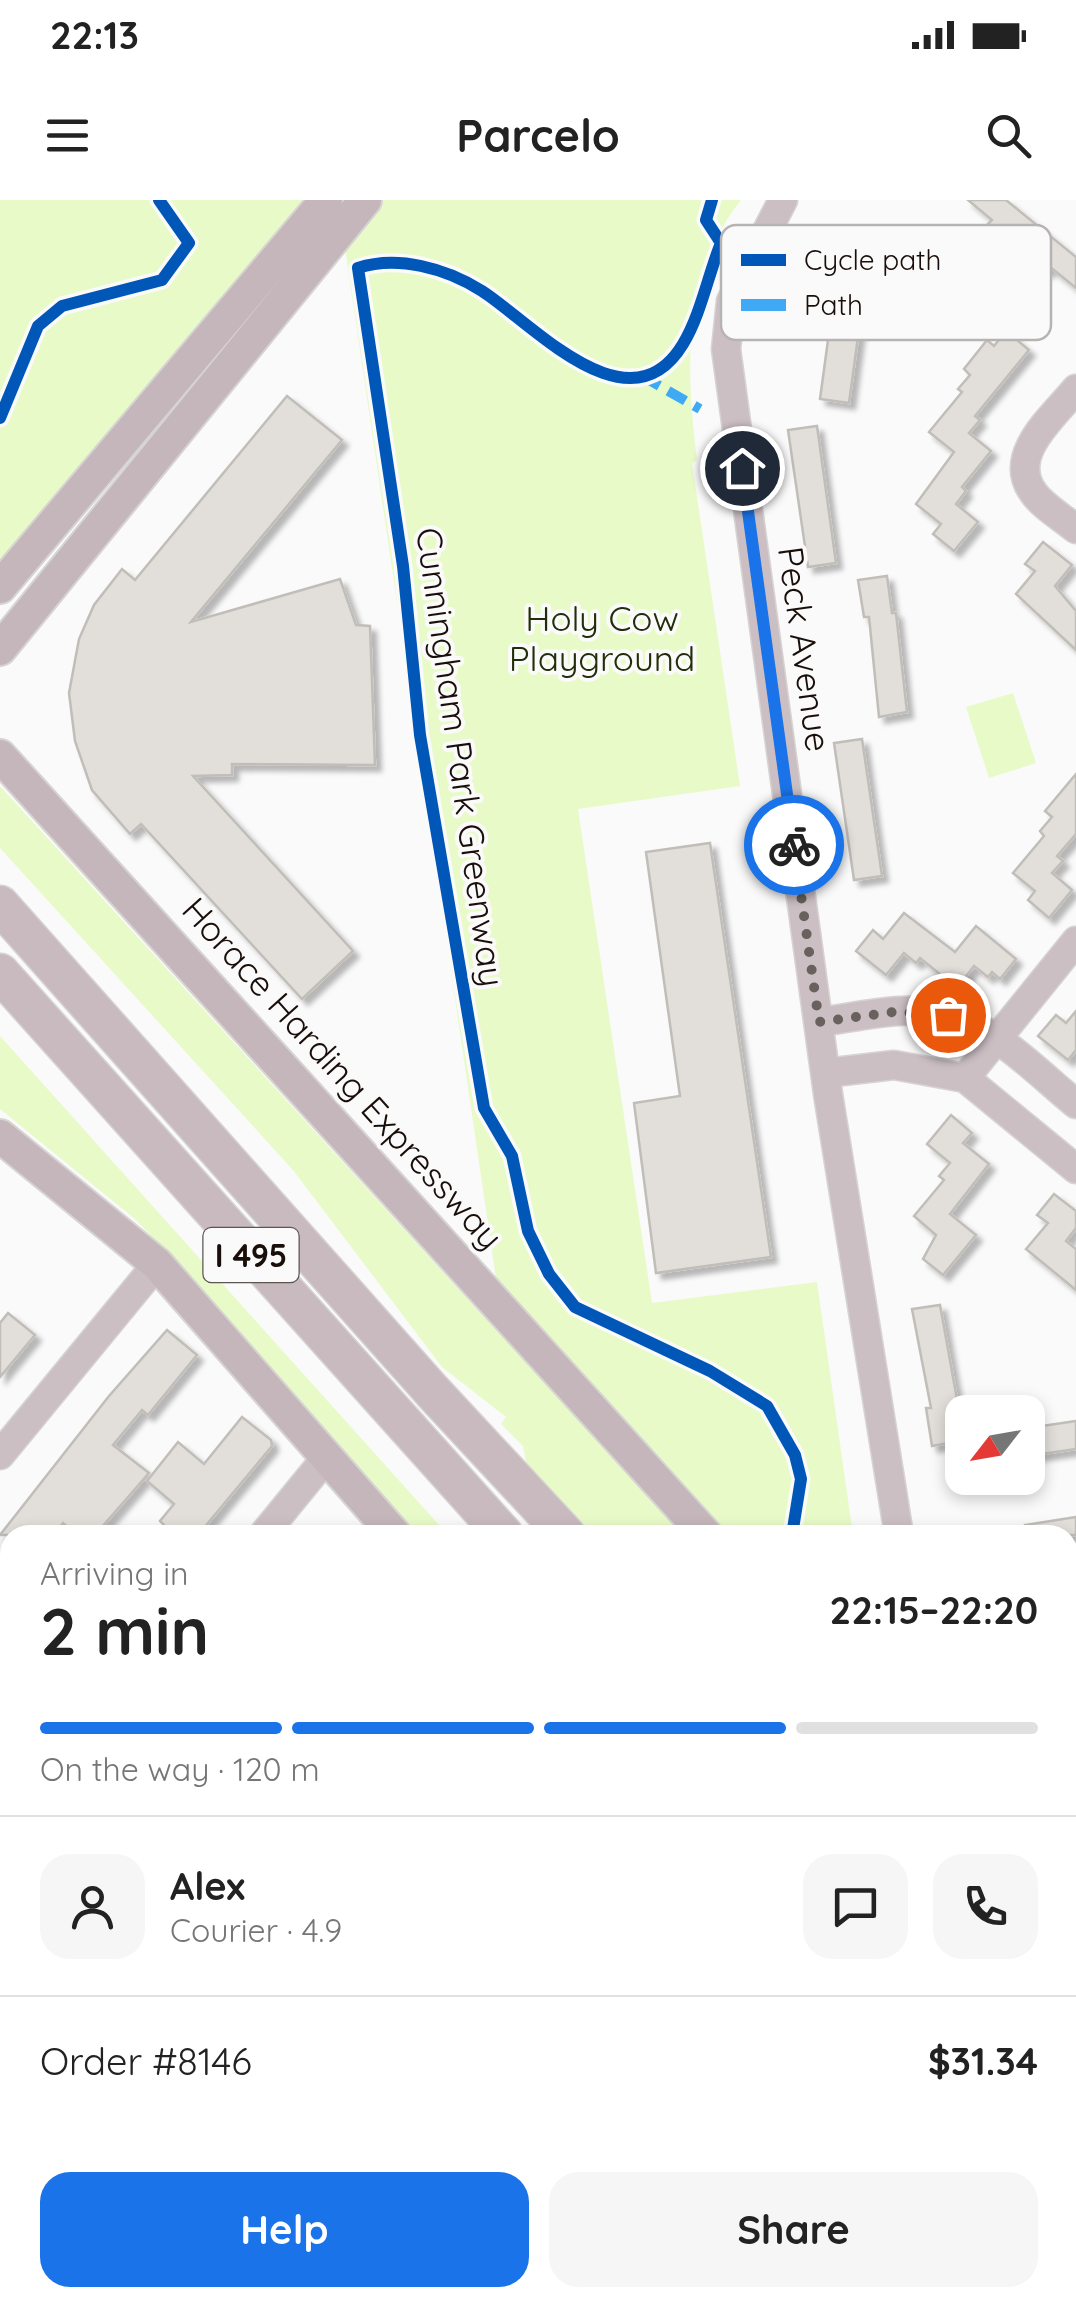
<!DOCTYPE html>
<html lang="en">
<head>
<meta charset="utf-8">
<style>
  :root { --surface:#fff; --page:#f6f6f6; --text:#222; --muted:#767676; --line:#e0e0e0; --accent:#1a73e8 }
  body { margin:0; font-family:Quicksand,sans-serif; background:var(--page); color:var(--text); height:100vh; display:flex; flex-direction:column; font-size:38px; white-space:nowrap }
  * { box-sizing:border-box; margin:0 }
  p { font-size:32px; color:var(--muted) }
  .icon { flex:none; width:55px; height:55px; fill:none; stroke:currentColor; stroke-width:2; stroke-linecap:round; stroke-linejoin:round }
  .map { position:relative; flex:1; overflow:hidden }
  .drawer { position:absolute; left:0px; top:1325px; width:1078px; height:782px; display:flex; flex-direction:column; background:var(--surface); border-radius:30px 30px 0 0; box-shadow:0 5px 15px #0003 }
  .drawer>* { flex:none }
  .needle { width:65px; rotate:239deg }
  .fabs { position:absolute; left:945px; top:1195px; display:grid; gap:20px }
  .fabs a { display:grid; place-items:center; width:100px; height:100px; border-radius:20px; background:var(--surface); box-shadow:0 5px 15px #0003; font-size:50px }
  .pin { position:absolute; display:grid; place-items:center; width:85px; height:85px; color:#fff; margin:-42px; border:5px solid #fff; border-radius:50%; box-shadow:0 2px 10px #0007 }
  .courier { position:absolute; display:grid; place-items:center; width:100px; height:100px; margin:-50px; border:8px solid #1a73e8; border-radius:50%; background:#fff; color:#222; box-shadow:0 2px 12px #0007 }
  .overview em { font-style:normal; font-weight:800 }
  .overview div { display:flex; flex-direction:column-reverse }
  .overview { display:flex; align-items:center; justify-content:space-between; height:170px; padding:0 40px }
  h1 { font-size:65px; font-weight:800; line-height:75px }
  .bar { display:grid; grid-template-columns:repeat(4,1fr); gap:15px 10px; align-content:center; height:120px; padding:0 40px }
  .bar i { height:12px; border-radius:8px; background:var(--line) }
  .bar .active { background:var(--accent) }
  .bar p { grid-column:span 4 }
  .line { display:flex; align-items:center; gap:25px; padding:0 40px; border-top:2px solid var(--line) }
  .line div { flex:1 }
  .round { display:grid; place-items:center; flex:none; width:105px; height:105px; border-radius:30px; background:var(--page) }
  .action { display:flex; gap:20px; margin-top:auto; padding:20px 40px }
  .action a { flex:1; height:115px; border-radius:30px; background:var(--accent); color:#fff; font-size:40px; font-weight:800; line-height:115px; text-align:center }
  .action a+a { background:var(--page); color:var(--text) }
  .status { display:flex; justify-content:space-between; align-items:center; height:70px; padding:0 50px; background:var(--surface); direction:ltr }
  .status svg { height:28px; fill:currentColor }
  header { display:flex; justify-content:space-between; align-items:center; height:130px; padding:0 40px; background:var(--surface); font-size:45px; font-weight:800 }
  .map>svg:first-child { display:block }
  .green { fill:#e8fac8 }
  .building { fill:#e2ded9; stroke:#c1beb9; stroke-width:2.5; filter:url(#shadow) }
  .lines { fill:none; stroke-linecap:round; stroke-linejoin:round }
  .minor-casing { stroke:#d6d4d3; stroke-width:31 }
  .major-casing { stroke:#d6d4d3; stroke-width:36 }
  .highway-casing { stroke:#d6d4d3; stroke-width:41 }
  .minor { stroke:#ccbfc4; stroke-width:28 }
  .major { stroke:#c4b6ba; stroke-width:32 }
  .highway { stroke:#c8babe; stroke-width:38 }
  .quiet { stroke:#3fa9f5; stroke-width:10; stroke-dasharray:20 10; stroke-linecap:butt }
  .cycleway-casing { stroke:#fafafa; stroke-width:19 }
  .cycleway { stroke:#0057b8; stroke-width:12 }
  .done { stroke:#68615d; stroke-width:10; stroke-dasharray:0 18 }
  .route { stroke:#1a73e8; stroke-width:12 }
  .labels { text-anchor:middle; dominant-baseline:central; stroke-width:8; stroke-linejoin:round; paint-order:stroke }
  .shield { fill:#fafafa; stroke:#5c5551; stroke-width:2.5 }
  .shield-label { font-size:32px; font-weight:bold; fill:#190e09 }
  .park-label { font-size:35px; fill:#222e07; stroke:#fafafa }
  .street-label { font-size:35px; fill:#190e09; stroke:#fafafa }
  .key { fill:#fafafa; stroke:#b6b3b2; stroke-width:2.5 }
  .key-label { font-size:28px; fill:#190e09 }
</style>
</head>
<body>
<div class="status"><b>22:13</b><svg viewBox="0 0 49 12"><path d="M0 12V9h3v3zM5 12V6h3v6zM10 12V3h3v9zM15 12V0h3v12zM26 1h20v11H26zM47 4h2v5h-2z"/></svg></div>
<header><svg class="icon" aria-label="menu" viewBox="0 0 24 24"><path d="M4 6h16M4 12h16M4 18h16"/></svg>Parcelo<svg class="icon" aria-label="search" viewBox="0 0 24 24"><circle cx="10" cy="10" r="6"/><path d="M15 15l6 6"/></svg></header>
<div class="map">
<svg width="1076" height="2106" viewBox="0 0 1076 2106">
  <defs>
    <filter id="shadow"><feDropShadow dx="6" dy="6" stdDeviation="2.5" flood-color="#0004"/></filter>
  </defs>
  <rect width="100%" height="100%" fill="#fafafa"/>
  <g class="green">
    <polygon points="0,0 310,0 0,364"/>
    <path d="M338,0H741C681,76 686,169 697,260L692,263L740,586L578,609L652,1103L817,1082L853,1335H541L523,1246L501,1224L506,1217L442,1167L293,970L0,648V586L505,1140Z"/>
    <polygon points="1013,493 1036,563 989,578 966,507"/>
    <polygon points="0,836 448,1335 418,1335 166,1051 135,1019 0,909"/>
    <polygon points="679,2098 1009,2098 1010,2106 680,2106"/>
  </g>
  <g class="building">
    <polygon points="968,0 1006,0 1076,57 1076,88 1050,67 1047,72 1032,60 1027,66 997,42 1003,36 988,24 992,20"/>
    <polygon points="834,96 863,100 849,203 820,199"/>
    <polygon points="1006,131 1029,150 975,216 980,220 969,233 991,251 962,287 966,291 956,304 978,322 954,351 933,334 941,324 916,304 954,252 929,232 962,192 958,189 970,175 964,169 987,140 994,146"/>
    <polygon points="287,196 342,240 191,422 340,379 356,425 370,426 375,565 232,564 232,575 193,576 353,751 302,799 141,624 130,634 92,590 75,541 69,493 79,439 94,405 122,369 135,380"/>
    <polygon points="817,226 836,363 808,367 788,230"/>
    <polygon points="1043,342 1072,365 1055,386 1076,411 1076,450 1016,394 1035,371 1025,364"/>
    <polygon points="887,376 892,413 896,413 907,512 879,517 869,417 864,417 858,380"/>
    <polygon points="862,539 882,676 854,680 834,543"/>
    <polygon points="1076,574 1076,634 1057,656 1063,661 1052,673 1072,690 1049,718 1028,700 1035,691 1013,673 1044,636 1040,631 1052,617 1045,611"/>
    <polygon points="710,643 771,1057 656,1073 634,903 680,896 646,652"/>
    <polygon points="904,713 955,752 976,726 1016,759 1000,779 992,772 988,777 974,766 957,788 920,758 916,763 904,753 886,775 856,751 873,730 883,739"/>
    <polygon points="1076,811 1076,850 1068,860 1038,836 1056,815 1066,823"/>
    <polygon points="951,915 972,933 963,943 989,964 950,1014 976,1035 943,1075 923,1059 936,1035 914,1016 944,980 939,976 950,963 927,944"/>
    <polygon points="1054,994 1076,1011 1076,1028 1066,1041 1076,1049 1076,1090 1026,1049 1048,1023 1037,1015"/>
    <polygon points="940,1105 958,1205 954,1205 960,1241 932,1246 926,1208 931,1208 912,1109"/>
    <polygon points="8,1113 35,1135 0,1177 0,1123"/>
    <polygon points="167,1130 197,1155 148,1215 142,1210 113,1245 149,1273 95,1335 77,1335 63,1323 54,1335 0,1335 109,1196"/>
    <polygon points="242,1217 271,1240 272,1246 198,1335 155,1335 164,1325 160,1321 174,1304 147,1281 178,1242 204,1264"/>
    <polygon points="1076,1221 1076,1249 1028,1256 1028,1228"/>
    <polygon points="1076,1317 1076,1335 1026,1335 1025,1325"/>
  </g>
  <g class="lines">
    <g class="minor-casing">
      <g id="minor">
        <polyline points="783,0 731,101 726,149 828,894 899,1335"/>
        <path d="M1076,189C1054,216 1006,255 1033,292C1042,306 1063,318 1076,329"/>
        <path d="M819,822C859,817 910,803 950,816C998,830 1038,873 1076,904"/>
        <polyline points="826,873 894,865 965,878 1076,969"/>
        <polyline points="965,878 1076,741"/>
        <polyline points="0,1255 157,1064"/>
        <polyline points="263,1335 326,1258"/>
        <polyline points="0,1657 10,1644"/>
        <polyline points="0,1777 10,1785"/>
        <polyline points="0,2060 10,2047"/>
        <polyline points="394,2098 405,2106"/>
        <polyline points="651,2098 652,2106"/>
        <polyline points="1029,2098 1030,2106"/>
        <polyline points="289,2106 296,2098"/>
      </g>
    </g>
    <g class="major-casing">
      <g id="major">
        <polyline points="0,387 326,0"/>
        <polyline points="0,449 365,0"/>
        <polyline points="0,556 706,1335"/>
        <polyline points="0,936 157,1064 395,1335"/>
        <polyline points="1068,1679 1076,1686"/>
        <polyline points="1068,1925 1076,1931"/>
      </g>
    </g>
    <g class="highway-casing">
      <g id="highway">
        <polyline points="0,705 432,1191 566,1335"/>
        <polyline points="0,773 504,1335"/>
        <polyline points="1068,1707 1076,1716"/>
        <polyline points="1068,1773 1076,1780"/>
        <polyline points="1068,1833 1076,1840"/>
      </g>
    </g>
    <use href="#minor" class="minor"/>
    <use href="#major" class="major"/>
    <use href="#highway" class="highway"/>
    <polyline class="quiet" points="642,176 700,209"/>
    <g class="cycleway-casing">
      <g id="cycleway">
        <path d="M712,0L706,20L721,43C708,75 701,114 683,144C629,233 532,123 482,91C446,68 397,55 358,68L403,366L420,535L484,908L512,956L528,1031L549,1074L575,1107L710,1171L767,1206L795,1255L801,1279L792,1335"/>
        <polyline points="0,218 38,126 62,106 162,80 189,43 159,0"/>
      </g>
    </g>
    <use href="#cycleway" class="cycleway"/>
  </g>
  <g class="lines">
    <polyline class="done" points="794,645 819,822 894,812 948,815"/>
    <polyline class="route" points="742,268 794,645"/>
  </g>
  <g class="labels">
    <rect class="shield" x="203.5" y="1028" width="95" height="54" rx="8"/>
    <g class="shield-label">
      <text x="251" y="1055">I 495</text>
    </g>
    <g class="park-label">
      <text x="602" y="418">Holy Cow<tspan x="602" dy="40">Playground</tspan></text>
    </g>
    <g class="street-label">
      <text transform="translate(805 449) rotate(82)">Peck Avenue</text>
      <text transform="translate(461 557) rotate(82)">Cunningham Park Greenway</text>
      <text transform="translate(343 873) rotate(48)">Horace Harding Expressway</text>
    </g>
  </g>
  <rect x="721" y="25" width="330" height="115" rx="15" class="key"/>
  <rect x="741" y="54" width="45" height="12" fill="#0057b8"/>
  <rect x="741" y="99" width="45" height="12" fill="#3fa9f5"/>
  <g class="key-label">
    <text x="804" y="70">Cycle path</text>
    <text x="804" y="115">Path</text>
  </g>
</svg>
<div class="fabs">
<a><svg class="needle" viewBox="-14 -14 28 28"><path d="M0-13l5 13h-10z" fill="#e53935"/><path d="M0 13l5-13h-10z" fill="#767676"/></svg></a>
</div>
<div class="pin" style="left:948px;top:815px;background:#ea580c"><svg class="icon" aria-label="bag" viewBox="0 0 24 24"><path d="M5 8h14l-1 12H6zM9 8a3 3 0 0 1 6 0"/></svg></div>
<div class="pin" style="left:742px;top:268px;background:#1f2937"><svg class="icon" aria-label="home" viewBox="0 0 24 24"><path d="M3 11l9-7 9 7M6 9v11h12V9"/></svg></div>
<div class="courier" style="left:794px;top:645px"><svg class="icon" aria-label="bike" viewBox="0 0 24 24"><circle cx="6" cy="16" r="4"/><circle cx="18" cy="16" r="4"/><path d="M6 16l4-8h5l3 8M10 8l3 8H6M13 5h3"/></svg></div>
<section class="drawer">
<div class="overview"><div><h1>2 min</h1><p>Arriving in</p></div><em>22:15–22:20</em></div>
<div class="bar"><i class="active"></i><i class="active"></i><i class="active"></i><i></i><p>On the way · 120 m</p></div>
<div class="line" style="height:180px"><a class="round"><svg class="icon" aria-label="person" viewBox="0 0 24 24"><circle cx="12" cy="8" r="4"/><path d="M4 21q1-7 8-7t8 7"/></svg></a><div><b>Alex</b><p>Courier · 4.9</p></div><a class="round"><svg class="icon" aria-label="chat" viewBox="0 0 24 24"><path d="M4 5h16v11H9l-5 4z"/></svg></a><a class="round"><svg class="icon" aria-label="phone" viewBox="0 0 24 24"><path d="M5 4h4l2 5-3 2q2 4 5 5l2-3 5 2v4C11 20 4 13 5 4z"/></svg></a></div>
<div class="line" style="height:130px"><div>Order #8146</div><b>$31.34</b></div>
<div class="action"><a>Help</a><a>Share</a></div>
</section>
</div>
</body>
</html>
